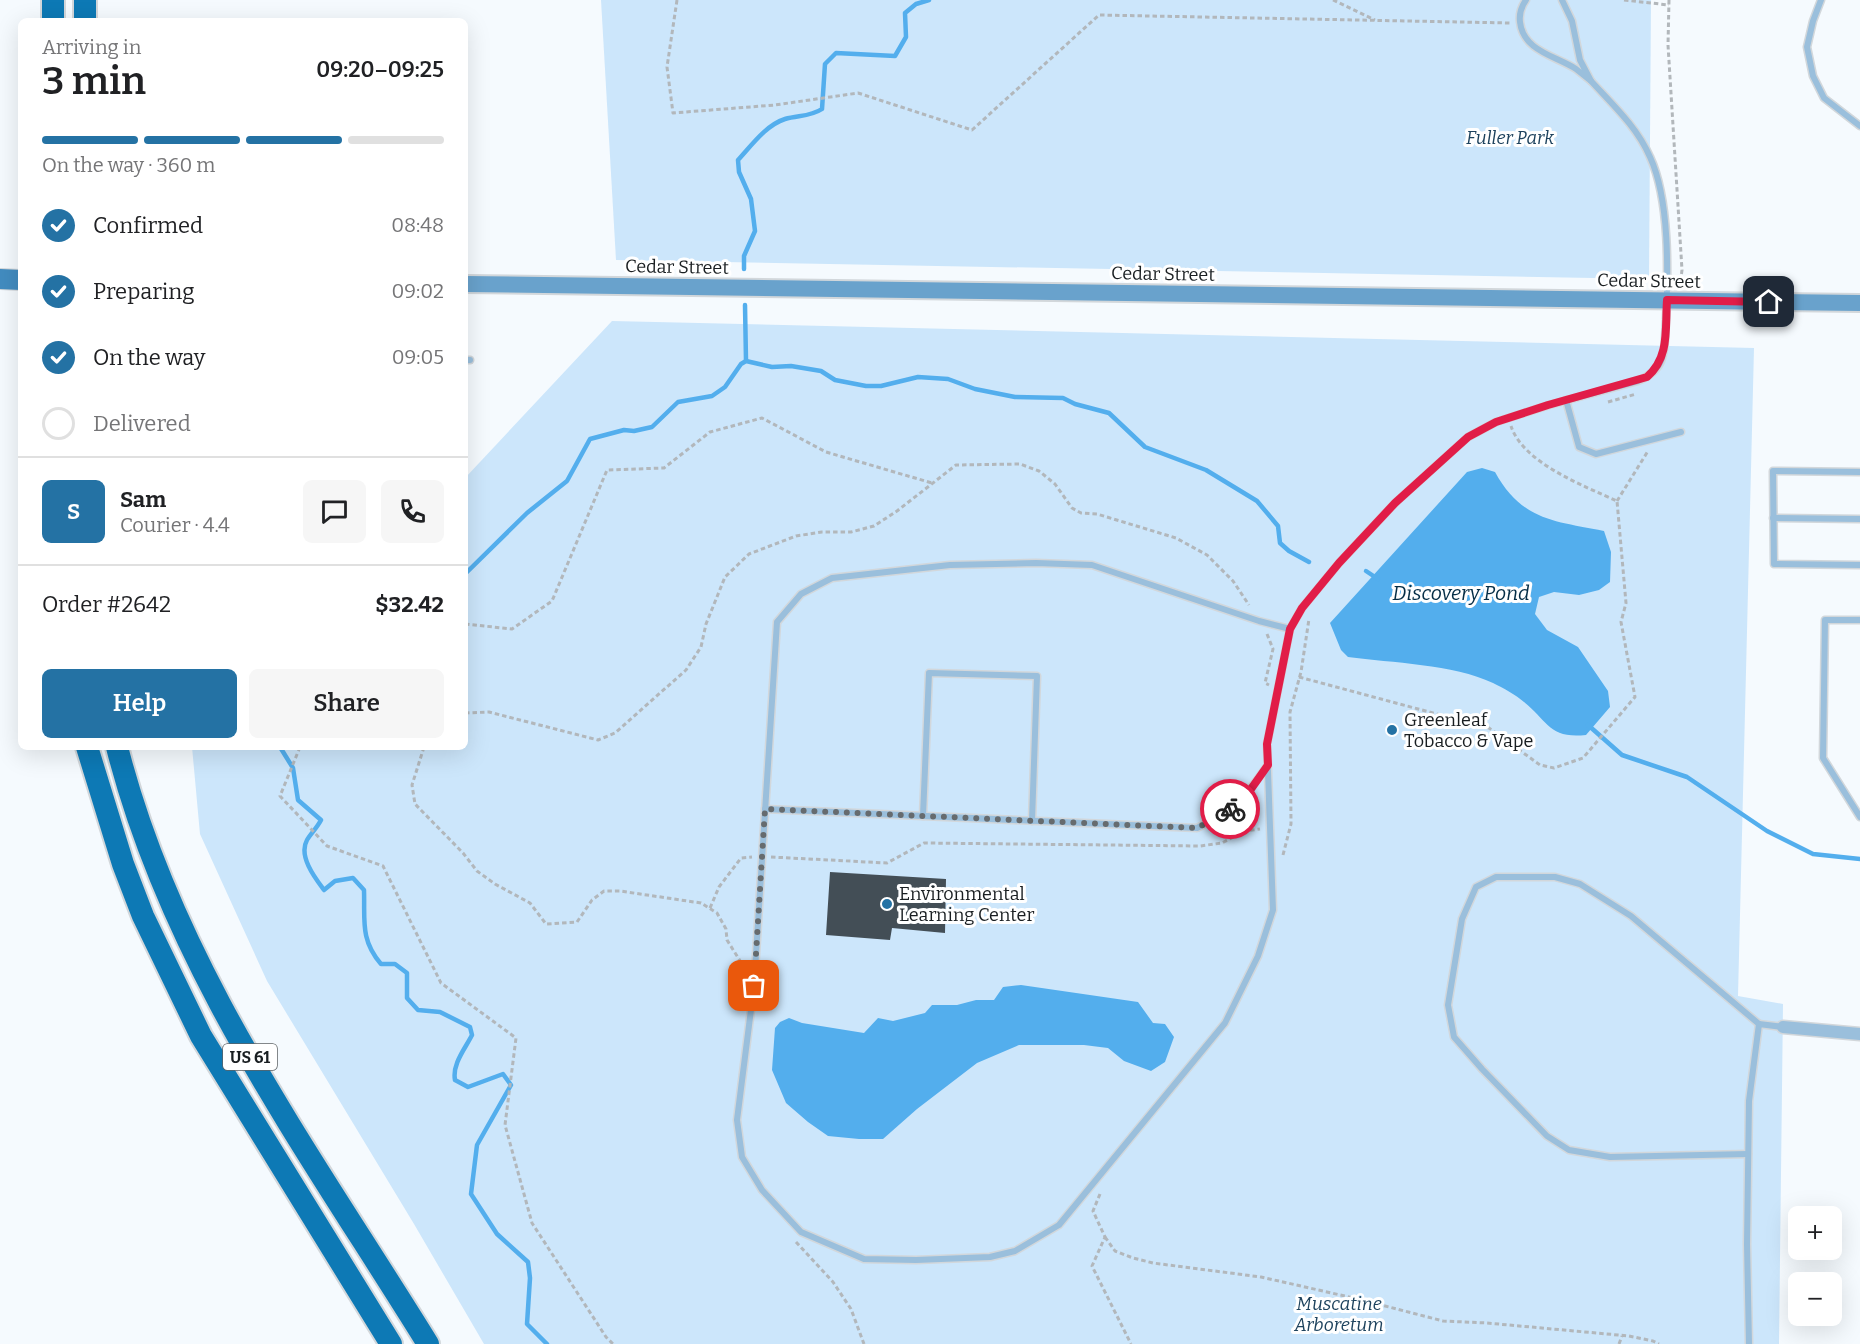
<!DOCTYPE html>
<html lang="en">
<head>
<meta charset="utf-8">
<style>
  :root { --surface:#fff; --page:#f6f6f6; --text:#202124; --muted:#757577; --line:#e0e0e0; --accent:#2472a4 }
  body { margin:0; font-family:Bitter,serif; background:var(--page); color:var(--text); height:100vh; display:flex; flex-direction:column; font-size:22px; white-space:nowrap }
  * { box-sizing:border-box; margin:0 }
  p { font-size:20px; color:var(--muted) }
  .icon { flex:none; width:33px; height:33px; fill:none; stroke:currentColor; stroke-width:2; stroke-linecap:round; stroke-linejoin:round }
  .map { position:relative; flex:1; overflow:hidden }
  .details { position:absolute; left:18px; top:18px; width:450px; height:732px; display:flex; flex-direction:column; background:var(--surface); border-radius:9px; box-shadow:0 6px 24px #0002 }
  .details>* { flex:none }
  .controls { position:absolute; left:1788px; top:1206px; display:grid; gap:12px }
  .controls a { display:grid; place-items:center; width:54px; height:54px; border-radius:9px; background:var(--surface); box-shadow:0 6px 24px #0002; font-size:30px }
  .pin { position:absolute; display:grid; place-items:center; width:51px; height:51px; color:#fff; margin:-26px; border-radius:12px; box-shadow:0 3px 9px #0006 }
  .courier { position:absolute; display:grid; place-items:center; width:60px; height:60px; margin:-30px; border:4px solid #e11d48; border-radius:50%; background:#fff; color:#222; box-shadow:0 2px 8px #0007 }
  .overview em { font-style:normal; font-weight:600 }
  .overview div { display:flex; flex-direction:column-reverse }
  .overview { display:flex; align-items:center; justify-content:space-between; height:102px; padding:0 24px }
  h1 { font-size:39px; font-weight:600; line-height:45px }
  .bar { display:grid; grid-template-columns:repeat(4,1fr); gap:9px 6px; align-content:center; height:72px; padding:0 24px }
  .bar i { height:8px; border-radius:4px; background:var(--line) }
  .bar .current { background:var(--accent) }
  .bar p { grid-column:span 4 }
  .line { display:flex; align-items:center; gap:15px; padding:0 24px; border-top:2px solid var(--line) }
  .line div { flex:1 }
  .round { display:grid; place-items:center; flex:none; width:63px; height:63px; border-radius:9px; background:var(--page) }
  ol { padding:0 24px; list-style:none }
  li { display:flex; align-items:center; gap:18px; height:66px }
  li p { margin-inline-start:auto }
  li .icon { padding:6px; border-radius:50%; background:var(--accent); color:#fff; stroke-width:4 }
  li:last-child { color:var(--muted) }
  li i { width:33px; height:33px; border:3px solid var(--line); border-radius:50% }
  .cta { display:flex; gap:12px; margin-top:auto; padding:12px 24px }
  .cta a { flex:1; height:69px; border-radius:9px; background:var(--accent); color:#fff; font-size:24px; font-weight:600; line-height:69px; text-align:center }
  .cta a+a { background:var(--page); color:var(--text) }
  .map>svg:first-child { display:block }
  .green { fill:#cce6fb }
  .water { fill:#53aeed }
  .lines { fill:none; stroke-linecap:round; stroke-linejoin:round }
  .stream { stroke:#53aeed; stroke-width:4.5 }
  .building { fill:#434e56 }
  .lane-casing { stroke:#d2d7db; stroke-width:9 }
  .street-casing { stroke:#d2d7db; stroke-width:15 }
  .secondary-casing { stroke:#d2d7db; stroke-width:20 }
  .primary-casing { stroke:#d2d7db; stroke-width:22 }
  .highway-casing { stroke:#d2d7db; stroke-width:26 }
  .path { stroke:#b2b7bb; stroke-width:3; stroke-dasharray:4.5 3; stroke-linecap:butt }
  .lane { stroke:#9abfdc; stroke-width:6 }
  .street { stroke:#9abfdc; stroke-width:12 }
  .secondary { stroke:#69a2cc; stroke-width:16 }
  .primary { stroke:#428cc0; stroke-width:20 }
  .highway { stroke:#0d79b5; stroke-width:22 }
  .done { stroke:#666b6e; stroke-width:6; stroke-dasharray:0 10.8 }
  .route { stroke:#e11d48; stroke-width:8 }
  .poi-dot { fill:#2472a4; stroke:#fff; stroke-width:2 }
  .labels { text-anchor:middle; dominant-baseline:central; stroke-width:6; stroke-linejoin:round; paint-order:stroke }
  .shield { fill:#fff; stroke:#5e6264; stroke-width:1.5 }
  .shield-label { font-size:16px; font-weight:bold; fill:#191e21 }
  .park-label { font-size:18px; font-style:italic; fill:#1d425d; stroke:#fff }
  .street-label { font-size:18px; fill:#191e21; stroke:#fff }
  .poi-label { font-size:18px; fill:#191e21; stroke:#fff; text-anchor:start }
  .water-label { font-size:20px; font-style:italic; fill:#052e47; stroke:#fff }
</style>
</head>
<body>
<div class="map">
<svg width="1860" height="1344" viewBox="0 0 1860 1344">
  <rect width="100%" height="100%" fill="#f5fafe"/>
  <g class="green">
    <polygon points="601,0 1651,0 1649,279 616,260"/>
    <polygon points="612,321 1754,348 1738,996 1783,1004 1779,1344 484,1344 414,1224 267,981 200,834 192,747 465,747 465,478"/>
  </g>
  <g class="water">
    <path d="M1482,468L1495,472C1522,521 1555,521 1604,531L1611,552L1610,582L1599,590L1579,595L1554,592L1539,597L1535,614L1547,630L1578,647L1608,691L1610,707L1586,735C1549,739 1548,721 1524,702C1516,695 1503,688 1493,683C1453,664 1392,663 1348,657L1341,650L1330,623L1467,472Z"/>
    <polygon points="1021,985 1138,1002 1153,1023 1165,1024 1174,1037 1165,1062 1151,1071 1124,1061 1108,1048 1084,1045 1019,1045 977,1063 917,1109 883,1139 859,1139 828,1136 808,1122 786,1103 772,1070 775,1028 780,1022 789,1018 802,1023 864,1033 878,1018 893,1021 925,1013 932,1005 957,1005 976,1000 994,1000 1003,987"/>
  </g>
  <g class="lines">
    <g class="stream">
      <path d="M744,269V256L755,231L751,199L739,172L738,160C751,146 766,125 785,119C798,115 810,117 822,109L825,64L836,53L895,56L906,37L905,13L916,4L929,0"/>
      <polyline points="745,305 746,361"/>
      <polyline points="1366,571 1378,579"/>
      <polyline points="465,574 527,513 567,481 590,439 624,430 634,431 652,427 678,402 712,396 725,387 741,364 746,361 772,367 791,366 821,371 835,380 866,386 881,386 918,377 948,379 975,389 1015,397 1063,398 1075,404 1109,413 1145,447 1206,470 1257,501 1278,526 1280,543 1289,551 1309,562"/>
      <polyline points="1588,725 1622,755 1687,777 1767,831 1813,854 1860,859"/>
      <path d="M280,747L293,768L298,800L321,820C317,828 311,833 307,840C298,856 315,878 324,890L335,881L353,878L364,890C365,920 360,940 381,964H395L407,973V998L418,1010L440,1012L470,1027L472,1035C465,1049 452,1064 455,1080L468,1087L503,1074L511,1085L477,1145L471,1194L497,1234L528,1262L530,1278L527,1324L547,1344"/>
    </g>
  </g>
  <polygon class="building" points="830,872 946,879 945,933 892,928 890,940 826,935"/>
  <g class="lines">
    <g class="lane-casing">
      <g id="lane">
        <path d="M1526,0C1521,7 1519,14 1520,22C1523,51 1556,56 1576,69C1581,73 1586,77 1591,81L1580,60L1572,21L1562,0"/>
        <polyline points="1821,0 1813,21 1807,47 1813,76 1824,98 1860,126"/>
        <polyline points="465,360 470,360"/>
        <polyline points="1566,400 1579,447 1596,454 1681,432"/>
        <polyline points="1860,472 1773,471 1774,564 1860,565"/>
        <polyline points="1773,518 1860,519"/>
        <polyline points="1860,620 1825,620 1823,758 1860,817"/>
        <path d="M1290,629L1259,621L1092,565L1036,563L950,565L832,578L801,594L777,622L754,986L737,1120L742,1157L762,1190L801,1232L864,1259L916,1260L990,1257L1015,1251L1059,1225L1225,1023L1258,956L1273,910L1267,744L1290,629L1302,608L1339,563L1395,503L1468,437L1496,422L1549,405L1638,381C1647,377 1657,371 1661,361C1666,349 1665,333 1666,320C1668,273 1670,200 1650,157C1637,127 1613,105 1591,81"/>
        <path d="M765,809L1197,828C1232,811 1245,798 1267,766"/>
        <polyline points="923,816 929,673 1037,676 1032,821"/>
        <polyline points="1748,1154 1610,1157 1569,1150 1547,1136 1482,1069 1454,1037 1448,1005 1462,919 1476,887 1496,877 1555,877 1580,884 1631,916 1759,1024"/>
        <polyline points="1749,1344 1747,1244 1749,1101 1759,1024 1783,1027"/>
      </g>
    </g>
    <g class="street-casing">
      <polyline id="street" points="1783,1027 1860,1034"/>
    </g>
    <g class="secondary-casing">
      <polyline id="secondary" points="465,284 1860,303"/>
    </g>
    <g class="primary-casing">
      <polyline id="primary" points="0,279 21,280"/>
    </g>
    <g class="highway-casing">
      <g id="highway">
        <polyline points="53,21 53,0"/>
        <polyline points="85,21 85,0"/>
        <polyline points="87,747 123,864 143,916 201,1036 391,1344"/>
        <path d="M117,747C173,968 310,1153 428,1344"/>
      </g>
    </g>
    <g class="path">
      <polyline points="677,0 667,67 673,113 775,105 858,93 972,130 1099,15 1511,23"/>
      <polyline points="1333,0 1375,20"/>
      <polyline points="1624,0 1669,5"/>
      <polyline points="1669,0 1668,45 1682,270 1680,286"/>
      <polyline points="1608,402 1636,394"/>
      <polyline points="1617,501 1648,451"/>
      <polyline points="465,624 512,629 552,601 607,470 664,468 710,432 762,418 826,452 932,483"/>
      <polyline points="1267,634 1273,649 1265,683 1269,685"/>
      <path d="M1299,677L1489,728L1540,765L1554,768L1583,758L1635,697L1621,622L1626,603L1617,501C1584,486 1523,463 1511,426"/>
      <polyline points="465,713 489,712 598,740 615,733 686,670 701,647 706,624 725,577 749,554 796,536 822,532 851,532 874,526 897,511 956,465 1020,464 1039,471 1055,484 1072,508 1081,513 1097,514 1176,538 1207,555 1233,581 1249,605"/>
      <polyline points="300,747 280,796 327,846 383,866 441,983 516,1038 505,1125 532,1223 606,1337 613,1344"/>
      <polyline points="424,747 412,785 415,804 463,853 477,871 495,884 530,903 546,924 577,922 592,900 604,891 620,891 701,903 717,913 726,929 727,940 742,964 739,1006"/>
      <polyline points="1283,855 1291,824 1290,712 1301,672 1309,619"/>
      <polyline points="771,857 887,863 924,843 1200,846 1222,843 1245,831 1260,829"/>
      <polyline points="710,908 719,887 741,858 752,857"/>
      <polyline points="1100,1194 1093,1211 1105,1237 1092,1266 1131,1344"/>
      <polyline points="1105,1237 1115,1251 1133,1258 1153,1263 1261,1277 1358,1299 1443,1321 1487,1323 1629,1336 1653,1341 1659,1344"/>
      <polyline points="796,1242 833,1282 851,1309 864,1344"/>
      <polyline points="1619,1344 1622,1336"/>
    </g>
    <use href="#lane" class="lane"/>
    <use href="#street" class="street"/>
    <use href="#secondary" class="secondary"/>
    <use href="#primary" class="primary"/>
    <use href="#highway" class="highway"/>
  </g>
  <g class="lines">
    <polyline class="done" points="754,986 765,809 1197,828 1224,814 1230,809"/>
    <path class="route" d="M1230,809L1251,789L1268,765L1267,744L1290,629L1302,608L1339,563L1395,503L1468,437L1496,422L1548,405L1647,377C1670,357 1665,329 1667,300L1769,302"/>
  </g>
  <g class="poi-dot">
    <circle cx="1392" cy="730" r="6"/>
    <circle cx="887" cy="904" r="6"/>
  </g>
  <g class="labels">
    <rect class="shield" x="223" y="1044" width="54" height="26" rx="4.5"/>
    <g class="shield-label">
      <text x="250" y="1057">US 61</text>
    </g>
    <g class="park-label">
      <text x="1510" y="138">Fuller Park</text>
      <text x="1339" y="1304">Muscatine<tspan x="1339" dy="21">Arboretum</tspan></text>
    </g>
    <g class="street-label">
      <text transform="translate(677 267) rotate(1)">Cedar Street</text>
      <text transform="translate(1163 274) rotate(1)">Cedar Street</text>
      <text transform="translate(1649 281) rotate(1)">Cedar Street</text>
    </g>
    <g class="poi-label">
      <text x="1404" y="720">Greenleaf<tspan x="1404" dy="21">Tobacco &amp; Vape</tspan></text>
      <text x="899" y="894">Environmental<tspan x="899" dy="21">Learning Center</tspan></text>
    </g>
    <g class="water-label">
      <text x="1461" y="593">Discovery Pond</text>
    </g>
  </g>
</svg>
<div class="controls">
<a>+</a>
<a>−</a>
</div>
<div class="pin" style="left:754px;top:986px;background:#ea580c"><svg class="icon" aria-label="bag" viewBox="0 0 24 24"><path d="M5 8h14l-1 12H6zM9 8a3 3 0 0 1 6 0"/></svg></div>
<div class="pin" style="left:1769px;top:302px;background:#1f2937"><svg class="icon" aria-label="home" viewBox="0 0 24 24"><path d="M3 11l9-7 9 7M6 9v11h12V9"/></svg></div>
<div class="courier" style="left:1230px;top:809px"><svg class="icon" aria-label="bike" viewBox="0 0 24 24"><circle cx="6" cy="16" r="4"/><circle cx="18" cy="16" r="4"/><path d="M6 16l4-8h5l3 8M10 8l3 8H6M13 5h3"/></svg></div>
<section class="details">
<div class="overview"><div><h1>3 min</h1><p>Arriving in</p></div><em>09:20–09:25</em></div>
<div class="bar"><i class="current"></i><i class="current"></i><i class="current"></i><i></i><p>On the way · 360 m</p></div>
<ol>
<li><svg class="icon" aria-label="check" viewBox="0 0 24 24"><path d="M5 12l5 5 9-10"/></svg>Confirmed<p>08:48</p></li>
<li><svg class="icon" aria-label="check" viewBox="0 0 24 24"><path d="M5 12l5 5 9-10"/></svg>Preparing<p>09:02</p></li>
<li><svg class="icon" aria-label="check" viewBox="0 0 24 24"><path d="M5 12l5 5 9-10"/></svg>On the way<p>09:05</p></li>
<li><i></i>Delivered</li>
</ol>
<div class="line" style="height:108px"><b class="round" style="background:var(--accent);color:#fff">S</b><div><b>Sam</b><p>Courier · 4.4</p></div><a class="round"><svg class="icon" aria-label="chat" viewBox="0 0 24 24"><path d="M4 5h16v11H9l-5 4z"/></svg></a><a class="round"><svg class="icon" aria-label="phone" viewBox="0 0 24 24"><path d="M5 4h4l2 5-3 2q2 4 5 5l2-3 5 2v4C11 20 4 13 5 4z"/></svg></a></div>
<div class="line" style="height:78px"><div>Order #2642</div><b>$32.42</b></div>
<div class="cta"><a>Help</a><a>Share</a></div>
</section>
</div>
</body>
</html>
